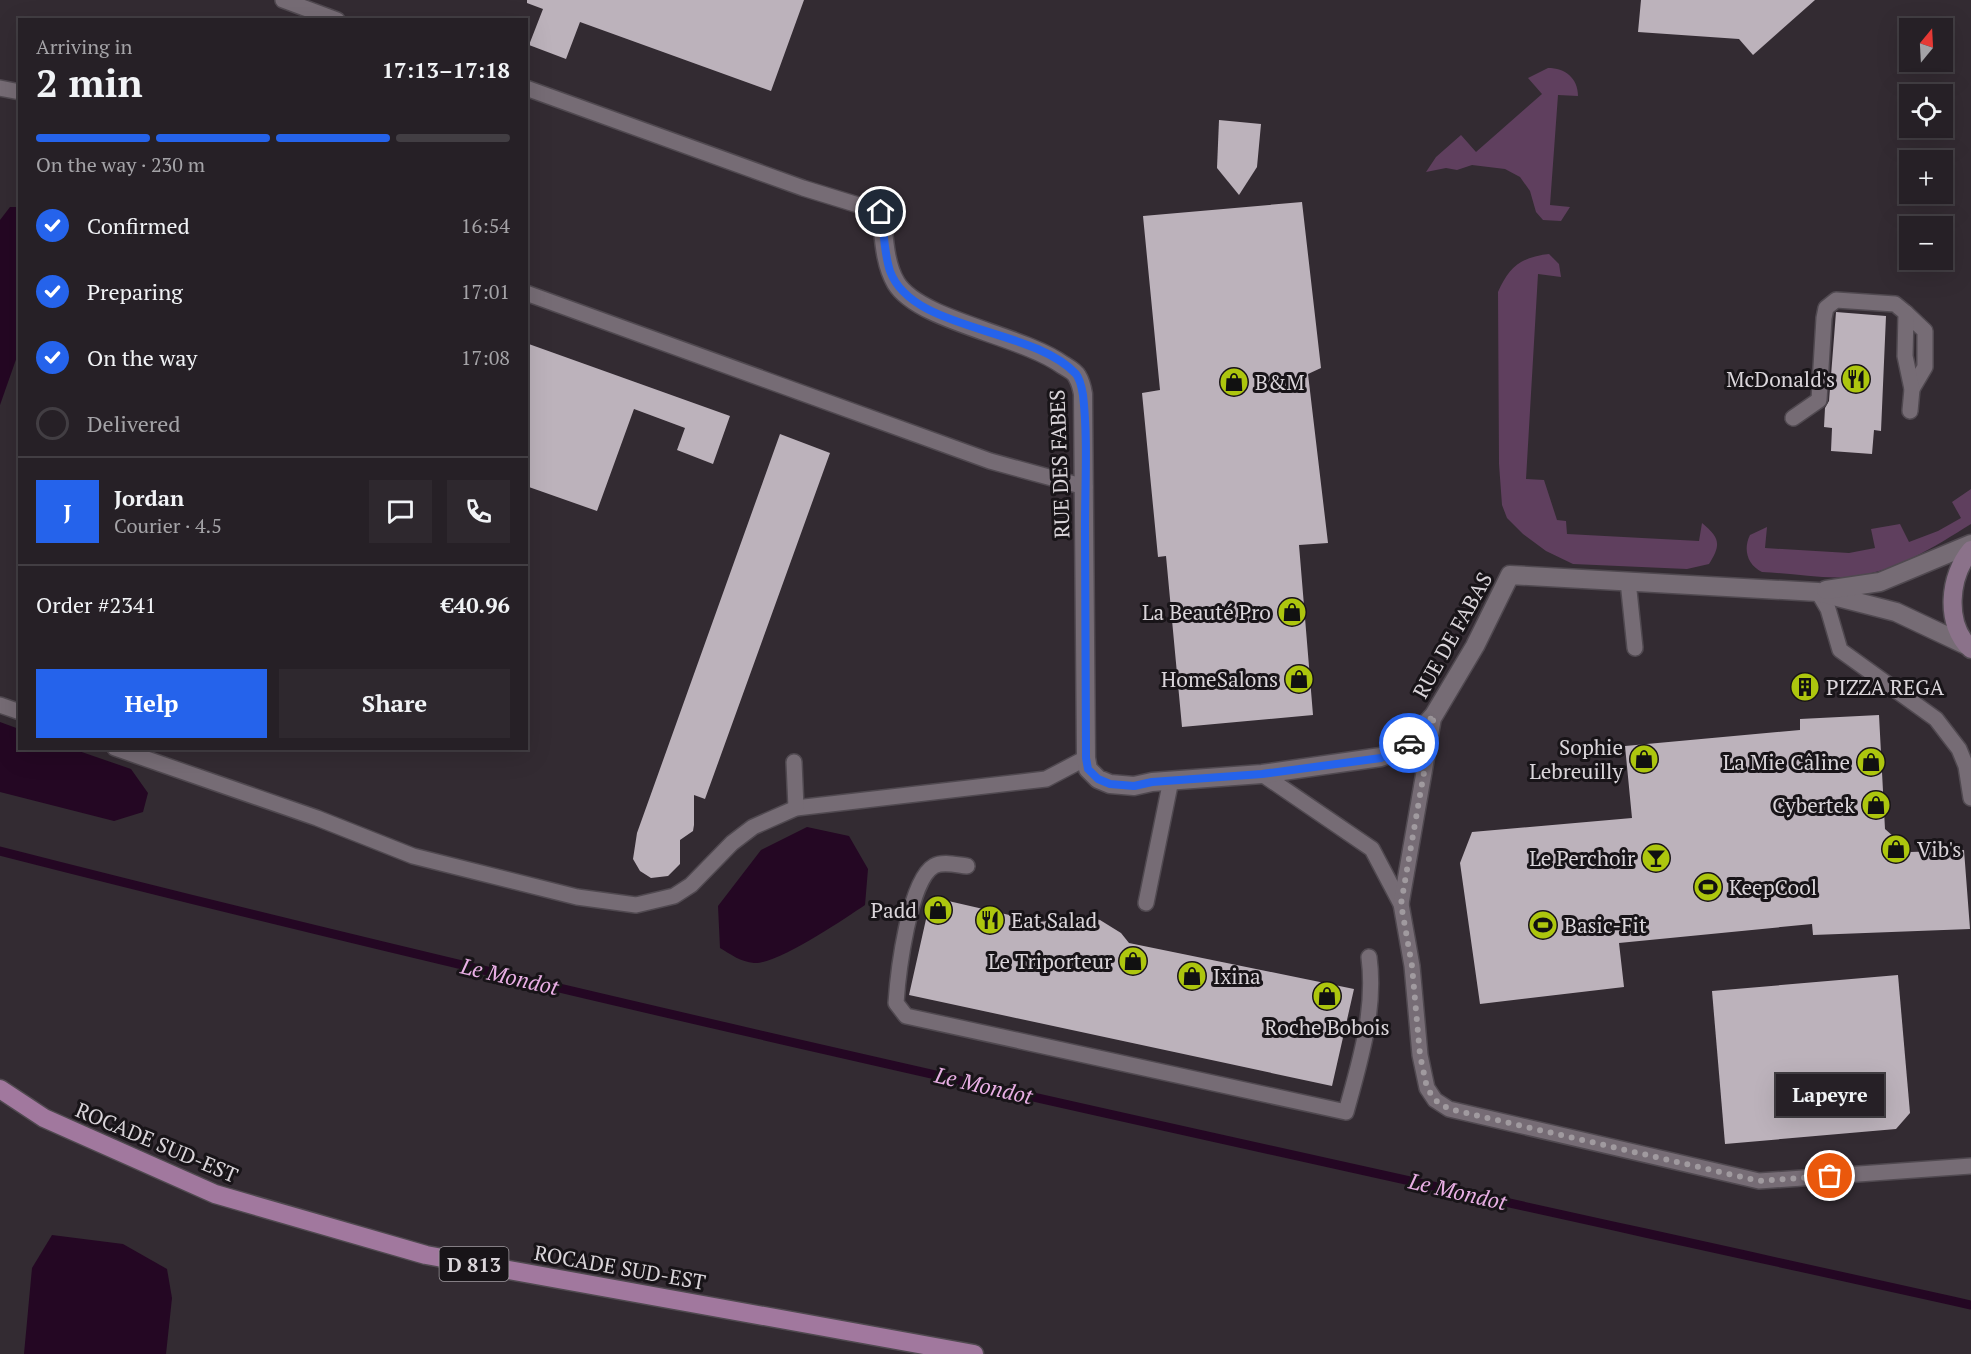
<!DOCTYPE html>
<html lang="en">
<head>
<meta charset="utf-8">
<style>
  :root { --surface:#262026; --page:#2e282e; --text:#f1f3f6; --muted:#a4a3a7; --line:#423e43; --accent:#2563eb }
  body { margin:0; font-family:"PT Serif",serif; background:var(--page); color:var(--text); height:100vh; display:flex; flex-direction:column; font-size:22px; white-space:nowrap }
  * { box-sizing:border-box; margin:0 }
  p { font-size:20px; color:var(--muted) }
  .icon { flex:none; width:33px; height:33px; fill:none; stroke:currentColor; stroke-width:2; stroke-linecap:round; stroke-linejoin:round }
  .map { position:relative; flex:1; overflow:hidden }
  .sheet { position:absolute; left:18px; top:18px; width:510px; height:732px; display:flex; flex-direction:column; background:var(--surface); border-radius:0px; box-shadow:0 6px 24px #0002,0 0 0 2px var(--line) }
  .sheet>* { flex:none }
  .needle { width:39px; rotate:18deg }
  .tools { position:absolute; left:1899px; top:18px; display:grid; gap:12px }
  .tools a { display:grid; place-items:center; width:54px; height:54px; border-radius:0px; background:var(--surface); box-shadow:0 6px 24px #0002,0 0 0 2px var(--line); font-size:30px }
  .pin { position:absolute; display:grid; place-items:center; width:51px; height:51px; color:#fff; margin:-26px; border:3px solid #fff; border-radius:50%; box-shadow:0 2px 6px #0007 }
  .courier { position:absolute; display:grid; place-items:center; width:60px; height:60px; margin:-30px; border:4px solid #2563eb; border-radius:50%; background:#fff; color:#222; box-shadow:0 2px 8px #0007 }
  .bubble { position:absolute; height:42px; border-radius:0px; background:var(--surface); box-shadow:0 6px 24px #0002,0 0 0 2px var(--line); font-size:20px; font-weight:700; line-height:42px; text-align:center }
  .head em { font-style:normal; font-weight:700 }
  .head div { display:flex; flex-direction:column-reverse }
  .head { display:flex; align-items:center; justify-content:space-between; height:102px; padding:0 18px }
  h1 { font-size:39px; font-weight:700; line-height:45px }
  .bar { display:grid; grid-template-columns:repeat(4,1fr); gap:9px 6px; align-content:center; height:72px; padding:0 18px }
  .bar i { height:8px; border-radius:4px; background:var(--line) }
  .bar .selected { background:var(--accent) }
  .bar p { grid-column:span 4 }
  .line { display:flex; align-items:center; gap:15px; padding:0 18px; border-top:2px solid var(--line) }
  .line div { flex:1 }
  .round { display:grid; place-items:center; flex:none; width:63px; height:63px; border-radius:0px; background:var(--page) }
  ol { padding:0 18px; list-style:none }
  li { display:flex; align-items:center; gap:18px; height:66px }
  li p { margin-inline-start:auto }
  li .icon { padding:6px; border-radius:50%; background:var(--accent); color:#fff; stroke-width:4 }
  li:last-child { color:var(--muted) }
  li i { width:33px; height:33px; border:3px solid var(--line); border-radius:50% }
  .cta { display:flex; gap:12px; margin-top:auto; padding:12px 18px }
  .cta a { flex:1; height:69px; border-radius:0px; background:var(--accent); color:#fff; font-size:24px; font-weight:700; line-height:69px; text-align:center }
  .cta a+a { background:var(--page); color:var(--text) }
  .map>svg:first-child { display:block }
  .green { fill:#5f3f5e }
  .water { fill:#240723 }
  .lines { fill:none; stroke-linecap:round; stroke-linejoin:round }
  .stream { stroke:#240723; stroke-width:9 }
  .building { fill:#bcb2bb }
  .lane-casing { stroke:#504950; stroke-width:18 }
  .street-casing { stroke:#504950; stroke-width:21 }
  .secondary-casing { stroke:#504950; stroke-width:21 }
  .primary-casing { stroke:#504950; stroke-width:21 }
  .lane { stroke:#766c75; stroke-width:15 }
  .street { stroke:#766c75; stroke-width:18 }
  .secondary { stroke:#8b728a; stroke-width:18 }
  .primary { stroke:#a1789e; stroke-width:18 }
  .done { stroke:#a09a9f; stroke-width:6; stroke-dasharray:0 10.8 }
  .route { stroke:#2563eb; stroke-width:8 }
  .labels { text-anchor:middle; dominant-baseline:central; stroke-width:6; stroke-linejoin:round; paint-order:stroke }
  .shield { fill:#181418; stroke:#a09ba0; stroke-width:1.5 }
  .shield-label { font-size:20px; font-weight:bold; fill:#dad5da }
  .poi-label { font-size:21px; fill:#dad5da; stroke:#181418; text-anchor:end }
  .street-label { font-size:21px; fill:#dad5da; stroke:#181418 }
  .water-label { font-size:22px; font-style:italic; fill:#e9afe5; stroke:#181418 }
</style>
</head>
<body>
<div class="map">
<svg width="1971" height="1354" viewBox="0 0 1971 1354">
  <rect width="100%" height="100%" fill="#332b32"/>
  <g class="green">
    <path d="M1548,68C1565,68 1578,78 1578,96L1558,95L1550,205L1570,207L1561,221L1543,220L1536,212L1530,191L1520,177L1505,169L1472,165L1457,170L1446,168L1426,172L1436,157L1461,135L1476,152L1542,94L1528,78Z"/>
    <path d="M1549,254L1559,264L1561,277L1538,274L1526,479L1544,480L1557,520L1566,521L1567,534L1699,541L1702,523C1719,537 1722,544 1709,564L1687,569L1573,564L1546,551L1523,534L1507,518L1502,505L1499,464L1498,292C1509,267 1521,257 1549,254Z"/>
    <path d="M1971,489V524C1934,547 1894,573 1849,577C1821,579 1790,573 1762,572C1747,565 1743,549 1750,535L1767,527L1765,548L1849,553L1875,548L1871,529L1900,524L1909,542L1938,531L1961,518L1952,502Z"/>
  </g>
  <g class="water">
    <polygon points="10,207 19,207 19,351 0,405 0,220"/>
    <polygon points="0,722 19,729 20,748 73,749 131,769 148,793 143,812 114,821 0,792"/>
    <path d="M807,827L849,836L868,869L865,905C844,919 777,965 754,963C741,962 730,954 720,948L718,906L761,850Z"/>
    <polygon points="52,1235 123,1244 167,1269 172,1298 166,1354 24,1354 32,1268"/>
  </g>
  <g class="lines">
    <path class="stream" d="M0,851C653,1018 1313,1159 1971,1305"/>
  </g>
  <g class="building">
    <polygon points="527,0 804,0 771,91 580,22 566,59 529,45 543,9 527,3"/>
    <polygon points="1641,0 1815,0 1753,55 1739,39 1638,32"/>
    <polygon points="1219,120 1261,124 1257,167 1239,195 1217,168"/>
    <polygon points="1302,202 1321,368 1308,374 1328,543 1299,545 1313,715 1182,727 1166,556 1158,557 1142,393 1160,390 1143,216"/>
    <polygon points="1836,312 1886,316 1881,431 1874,430 1872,454 1831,451 1832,428 1824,427 1825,408 1829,401"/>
    <polygon points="526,343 730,416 713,464 677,450 685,428 634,409 597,511 526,486"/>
    <polygon points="780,434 830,453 705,799 694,795 694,825 693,831 680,840 680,864 668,876 651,878 640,871 633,859 637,833"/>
    <polygon points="1879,715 1885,829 1911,852 1964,850 1970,929 1813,935 1812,924 1619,943 1624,987 1480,1004 1460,863 1472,832 1632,818 1625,746 1800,730 1800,719"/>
    <polygon points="931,897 1040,922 1083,916 1100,920 1121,933 1129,943 1354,989 1332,1086 909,995"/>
    <polygon points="1898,975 1910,1113 1896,1129 1725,1144 1712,991"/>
  </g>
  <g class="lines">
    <g class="lane-casing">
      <g id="lane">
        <polyline points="283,0 337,20"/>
        <polyline points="0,88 20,92"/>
        <polyline points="526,88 803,188 881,212"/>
        <polyline points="526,293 990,461 1085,487"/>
        <polyline points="1906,313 1925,331 1925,367 1912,389"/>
        <polyline points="1793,418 1819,400 1824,318 1826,308 1836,300 1895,304 1906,313 1905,356 1912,389 1910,411"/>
        <polyline points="1628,581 1635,648"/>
        <polyline points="1818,592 1828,609 1840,650 1936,719 1959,749 1966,766 1971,798"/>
        <polyline points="0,705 20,712"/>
        <polyline points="115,748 317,818 413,856 577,897 636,905 674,896 691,885 732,843 753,827 796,808 1046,779 1086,758"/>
        <polyline points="794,762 796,808"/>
        <polyline points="1262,774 1372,849 1401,904 1412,966 1420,1055 1427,1088 1435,1100 1449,1109 1759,1181 1971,1166"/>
        <path d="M967,866C957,865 943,861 934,866C909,880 898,973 896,1003L906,1016L1346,1112C1360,1061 1376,1010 1369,957"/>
        <polyline points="1146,903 1171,780"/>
        <polyline points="1401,904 1434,715"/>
      </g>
    </g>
    <g class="street-casing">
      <g id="street">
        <path d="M881,212C884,235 884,263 896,283C919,321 1022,335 1063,365C1068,368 1075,372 1077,376C1080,381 1082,388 1083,394L1086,758L1088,769L1098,779L1110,784L1134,786L1152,782L1262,774L1381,757L1405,747L1434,715L1475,646L1510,575L1818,592L1896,612L1966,645"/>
        <polyline points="1826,590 1880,582 1971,544"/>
      </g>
    </g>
    <g class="secondary-casing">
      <path id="secondary" d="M1971,550C1949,576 1944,624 1971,649"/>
    </g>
    <g class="primary-casing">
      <polyline id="primary" points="0,1089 44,1118 215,1194 426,1255 974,1354"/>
    </g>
    <use href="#lane" class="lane"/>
    <use href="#street" class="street"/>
    <use href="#secondary" class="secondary"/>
    <use href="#primary" class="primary"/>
  </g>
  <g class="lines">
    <polyline class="done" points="1409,743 1434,715 1401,904 1412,966 1420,1055 1427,1088 1435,1100 1449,1109 1759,1181 1830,1176"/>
    <path class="route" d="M881,212C884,231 884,253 890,271C912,332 1033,327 1076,374C1080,379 1082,389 1083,395C1088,438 1085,484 1085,527C1085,604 1086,681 1086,758L1088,769L1098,779L1110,784L1134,786L1152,782L1262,774L1381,758L1409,743"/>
  </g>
  <defs>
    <g id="restaurant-disc" transform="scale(1.5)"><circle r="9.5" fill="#adc60e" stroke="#181418"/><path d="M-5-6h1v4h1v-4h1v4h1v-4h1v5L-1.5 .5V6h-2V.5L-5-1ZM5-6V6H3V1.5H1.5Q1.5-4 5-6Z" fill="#111"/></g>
    <g id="shop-disc" transform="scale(1.5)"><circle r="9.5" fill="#adc60e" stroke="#181418"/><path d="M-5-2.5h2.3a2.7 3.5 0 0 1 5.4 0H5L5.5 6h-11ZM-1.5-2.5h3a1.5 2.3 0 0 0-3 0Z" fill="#111"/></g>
    <g id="building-disc" transform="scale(1.5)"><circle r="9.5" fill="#adc60e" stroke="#181418"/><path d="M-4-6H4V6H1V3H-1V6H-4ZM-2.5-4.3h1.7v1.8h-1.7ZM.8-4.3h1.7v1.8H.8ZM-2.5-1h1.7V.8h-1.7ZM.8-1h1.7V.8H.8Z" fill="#111"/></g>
    <g id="bar-disc" transform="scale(1.5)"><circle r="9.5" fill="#adc60e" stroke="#181418"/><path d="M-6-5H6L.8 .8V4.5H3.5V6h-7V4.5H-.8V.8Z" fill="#111"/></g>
    <g id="stadium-disc" transform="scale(1.5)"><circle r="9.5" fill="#adc60e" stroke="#181418"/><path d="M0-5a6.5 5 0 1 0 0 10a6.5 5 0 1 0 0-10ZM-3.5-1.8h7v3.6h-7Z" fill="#111"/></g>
  </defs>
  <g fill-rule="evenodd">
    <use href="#restaurant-disc" x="1856" y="379"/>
    <use href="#shop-disc" x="1234" y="382"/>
    <use href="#shop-disc" x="1292" y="612"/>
    <use href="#shop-disc" x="1299" y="679"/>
    <use href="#building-disc" x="1805" y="687"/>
    <use href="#shop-disc" x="1644" y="759"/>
    <use href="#shop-disc" x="1871" y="762"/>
    <use href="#shop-disc" x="1876" y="805"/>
    <use href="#shop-disc" x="1896" y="849"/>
    <use href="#bar-disc" x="1656" y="858"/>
    <use href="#stadium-disc" x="1708" y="887"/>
    <use href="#shop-disc" x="938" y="910"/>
    <use href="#restaurant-disc" x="990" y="920"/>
    <use href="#stadium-disc" x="1543" y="925"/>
    <use href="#shop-disc" x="1133" y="961"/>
    <use href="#shop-disc" x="1192" y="976"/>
    <use href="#shop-disc" x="1327" y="996"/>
  </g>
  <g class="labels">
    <rect class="shield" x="439.5" y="1247" width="69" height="34" rx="4.5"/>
    <g class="shield-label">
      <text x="474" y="1264">D 813</text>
    </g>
    <g class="poi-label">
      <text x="1835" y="379">McDonald's</text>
      <text x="1255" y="382" text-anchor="start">B&amp;M</text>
      <text x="1271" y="612">La Beauté Pro</text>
      <text x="1278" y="679">HomeSalons</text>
      <text x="1826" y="687" text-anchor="start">PIZZA REGA</text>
      <text x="1623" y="747">Sophie<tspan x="1623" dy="24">Lebreuilly</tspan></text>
      <text x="1850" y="762">La Mie Câline</text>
      <text x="1855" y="805">Cybertek</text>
      <text x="1917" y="849" text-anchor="start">Vib's</text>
      <text x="1635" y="858">Le Perchoir</text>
      <text x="1729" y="887" text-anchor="start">KeepCool</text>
      <text x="917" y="910">Padd</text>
      <text x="1011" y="920" text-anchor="start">Eat Salad</text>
      <text x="1564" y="925" text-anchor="start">Basic-Fit</text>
      <text x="1112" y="961">Le Triporteur</text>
      <text x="1213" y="976" text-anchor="start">Ixina</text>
      <text x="1327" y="1027" text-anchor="middle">Roche Bobois</text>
    </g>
    <g class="street-label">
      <text transform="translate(1059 464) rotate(-92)">RUE DES FABES</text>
      <text transform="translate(1452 635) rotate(-61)">RUE DE FABAS</text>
      <text transform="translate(157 1142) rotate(23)">ROCADE SUD-EST</text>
      <text transform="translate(620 1267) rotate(10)">ROCADE SUD-EST</text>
    </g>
    <g class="water-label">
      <text transform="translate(510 976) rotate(13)">Le Mondot</text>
      <text transform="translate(984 1085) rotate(13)">Le Mondot</text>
      <text transform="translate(1458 1191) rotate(13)">Le Mondot</text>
    </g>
  </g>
</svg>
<div class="tools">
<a><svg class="needle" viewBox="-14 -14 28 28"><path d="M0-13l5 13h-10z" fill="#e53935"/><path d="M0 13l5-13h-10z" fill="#a4a3a7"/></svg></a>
<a><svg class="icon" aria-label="locate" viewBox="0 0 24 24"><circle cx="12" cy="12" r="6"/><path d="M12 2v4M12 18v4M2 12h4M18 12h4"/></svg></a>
<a>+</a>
<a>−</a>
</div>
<div class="pin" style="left:1830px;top:1176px;background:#ea580c"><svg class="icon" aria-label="bag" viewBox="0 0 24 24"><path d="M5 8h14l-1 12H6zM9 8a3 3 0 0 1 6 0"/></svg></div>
<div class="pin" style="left:881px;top:212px;background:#1f2937"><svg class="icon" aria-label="home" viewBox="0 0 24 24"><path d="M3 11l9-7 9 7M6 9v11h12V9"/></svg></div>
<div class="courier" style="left:1409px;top:743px"><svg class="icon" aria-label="car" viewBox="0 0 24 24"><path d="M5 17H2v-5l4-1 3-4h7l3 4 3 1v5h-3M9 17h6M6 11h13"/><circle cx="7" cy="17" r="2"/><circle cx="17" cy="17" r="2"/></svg></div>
<div class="bubble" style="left:1776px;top:1074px;width:108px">Lapeyre</div>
<section class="sheet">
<div class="head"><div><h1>2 min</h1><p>Arriving in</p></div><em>17:13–17:18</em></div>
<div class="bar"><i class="selected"></i><i class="selected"></i><i class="selected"></i><i></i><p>On the way · 230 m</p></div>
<ol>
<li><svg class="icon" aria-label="check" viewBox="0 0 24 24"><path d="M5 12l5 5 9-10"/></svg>Confirmed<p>16:54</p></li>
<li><svg class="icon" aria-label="check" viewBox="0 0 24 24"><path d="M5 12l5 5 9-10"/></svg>Preparing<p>17:01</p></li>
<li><svg class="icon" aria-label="check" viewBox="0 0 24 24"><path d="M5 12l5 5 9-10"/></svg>On the way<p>17:08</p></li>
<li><i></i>Delivered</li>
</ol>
<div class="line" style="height:108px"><b class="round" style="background:var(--accent);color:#fff">J</b><div><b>Jordan</b><p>Courier · 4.5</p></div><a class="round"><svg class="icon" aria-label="chat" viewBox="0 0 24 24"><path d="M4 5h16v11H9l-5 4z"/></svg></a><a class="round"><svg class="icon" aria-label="phone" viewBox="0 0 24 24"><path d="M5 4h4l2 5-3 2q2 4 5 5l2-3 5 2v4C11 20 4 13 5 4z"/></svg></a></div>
<div class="line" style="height:78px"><div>Order #2341</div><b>€40.96</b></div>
<div class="cta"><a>Help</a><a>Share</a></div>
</section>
</div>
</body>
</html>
